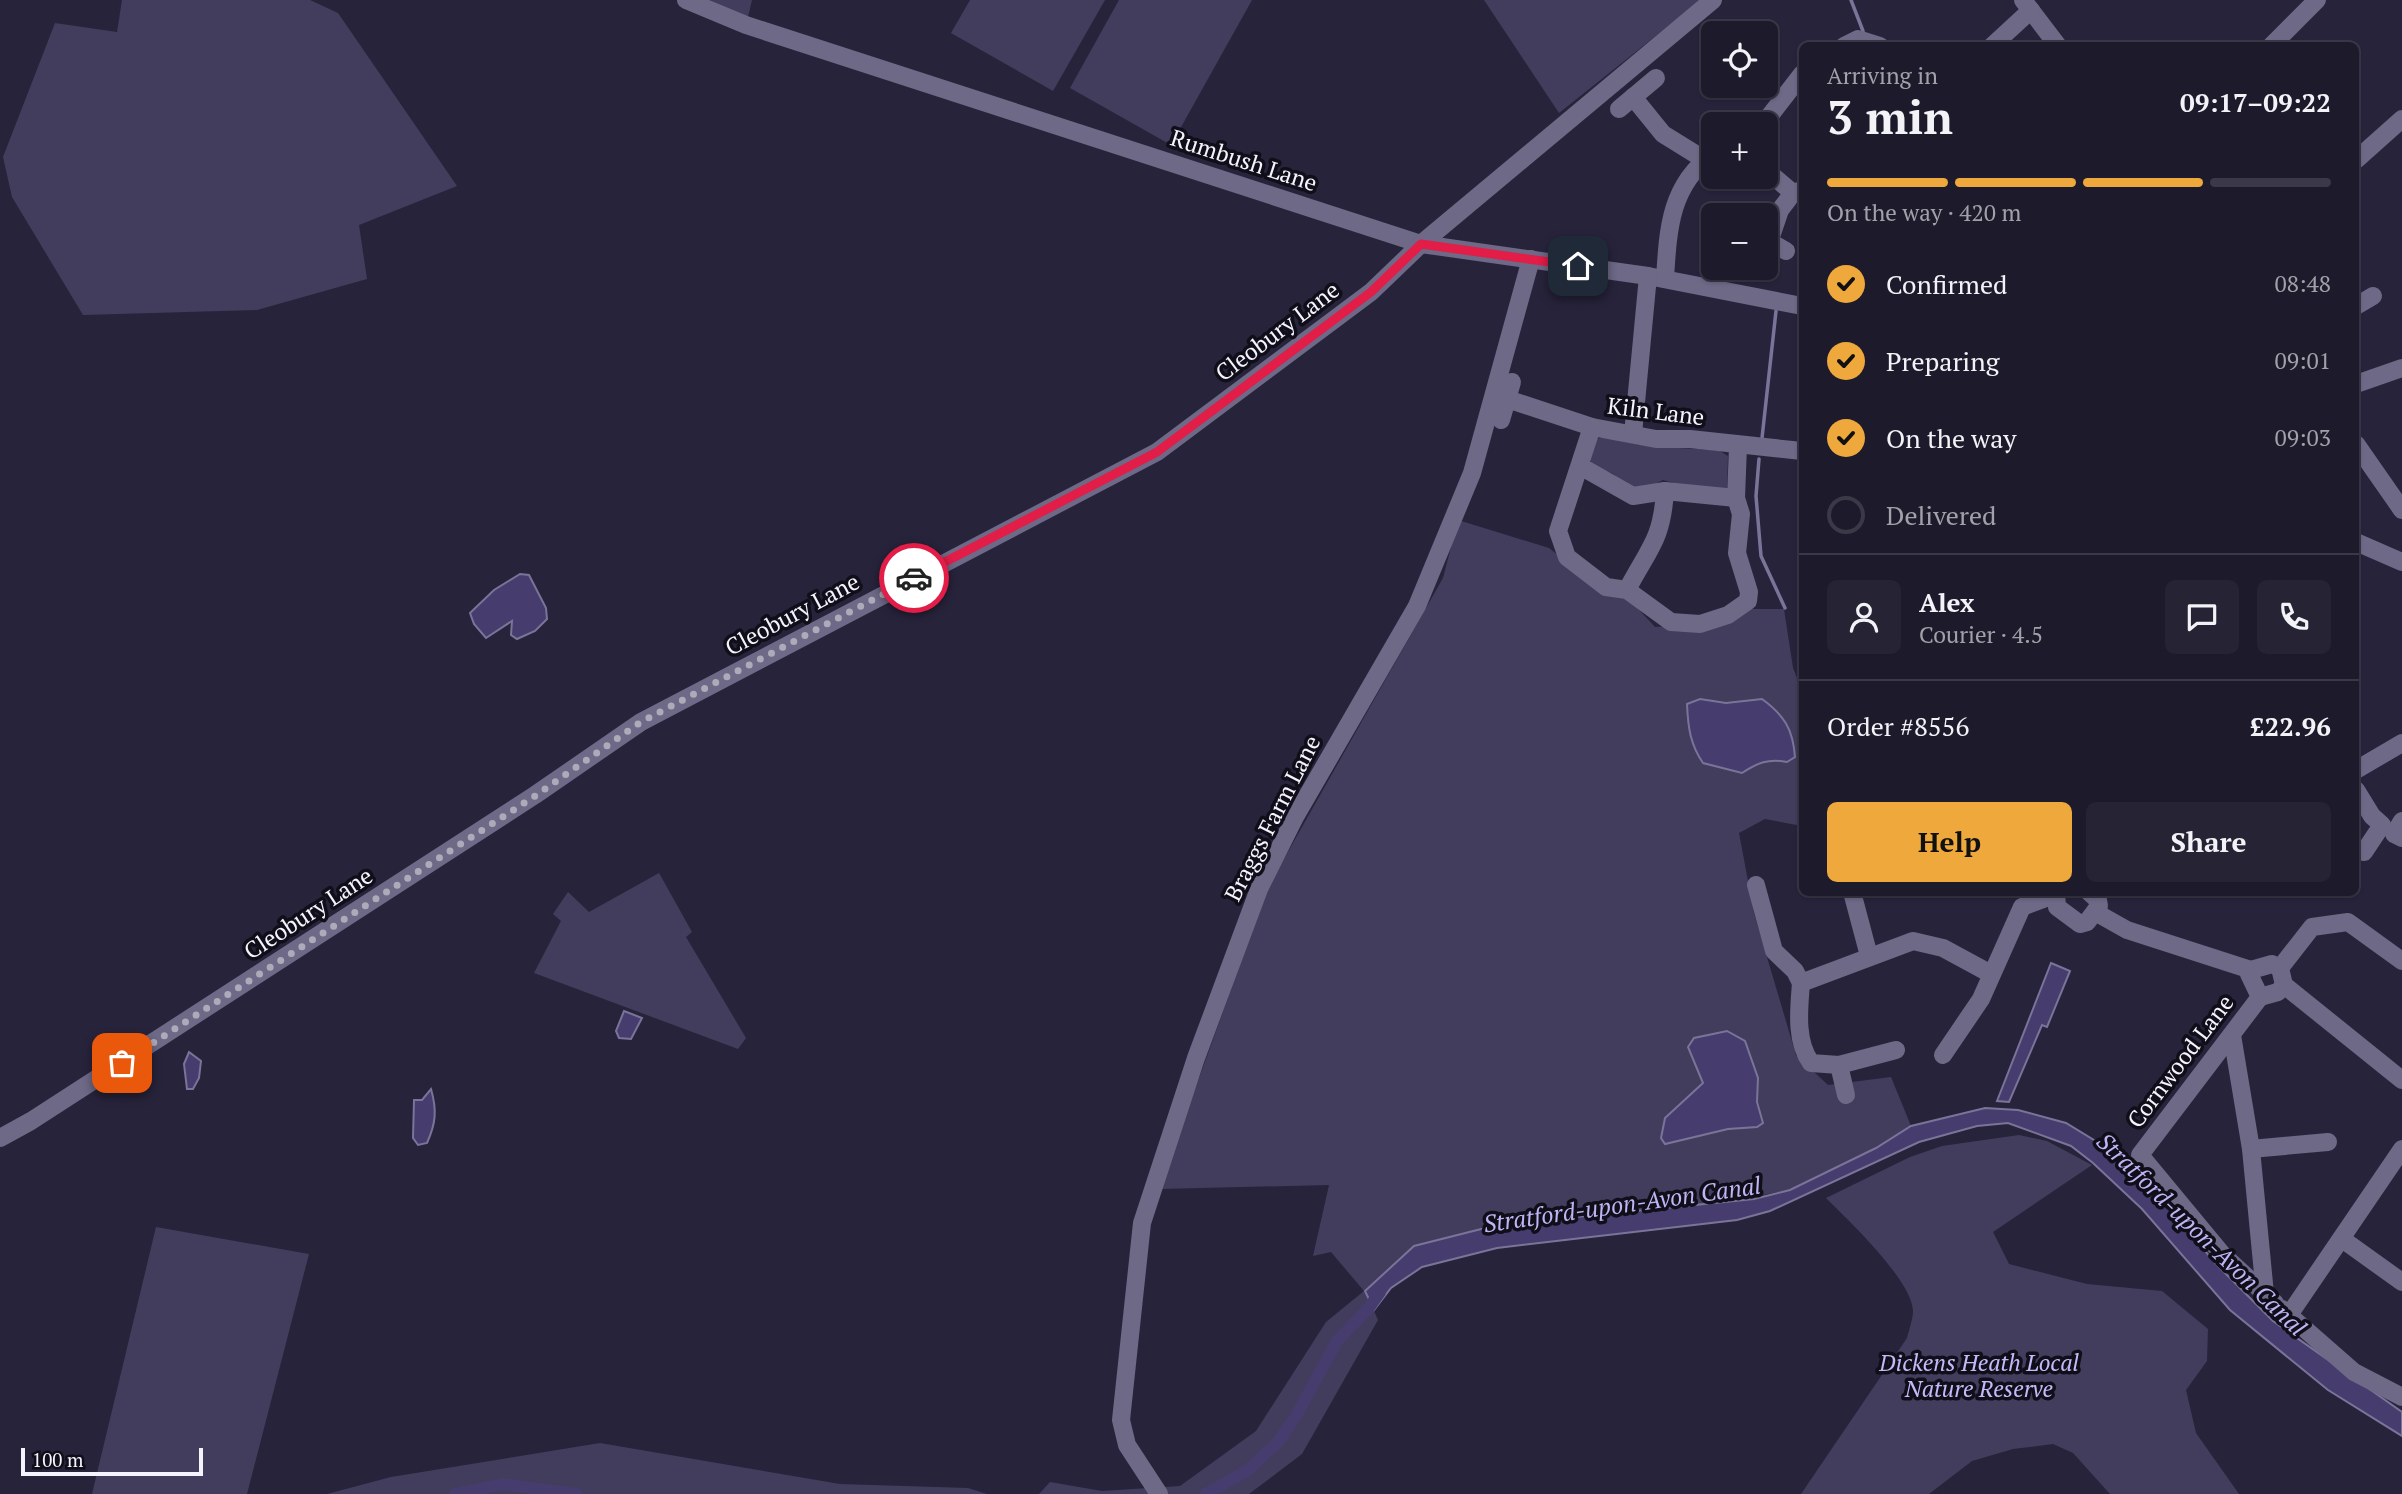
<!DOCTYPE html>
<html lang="en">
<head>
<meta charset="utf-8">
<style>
  :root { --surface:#1d1a2c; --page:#252334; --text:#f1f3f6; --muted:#a0a1a9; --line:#3b3848; --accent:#eea83c }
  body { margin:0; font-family:"PT Serif",serif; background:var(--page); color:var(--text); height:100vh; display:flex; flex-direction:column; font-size:26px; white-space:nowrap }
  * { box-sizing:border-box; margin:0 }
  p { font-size:23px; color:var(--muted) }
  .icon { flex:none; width:38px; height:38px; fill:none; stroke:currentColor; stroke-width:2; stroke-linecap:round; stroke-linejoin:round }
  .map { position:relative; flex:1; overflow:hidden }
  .details { position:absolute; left:1799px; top:42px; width:560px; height:854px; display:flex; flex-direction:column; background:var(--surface); border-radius:10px; box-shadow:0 2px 5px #0004,0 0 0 2px var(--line) }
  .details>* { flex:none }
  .buttons { position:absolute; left:1701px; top:21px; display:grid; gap:14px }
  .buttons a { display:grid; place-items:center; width:77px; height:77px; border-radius:10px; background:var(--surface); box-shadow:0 2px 5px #0004,0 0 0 2px var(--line); font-size:35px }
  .scale { position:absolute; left:21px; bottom:18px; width:182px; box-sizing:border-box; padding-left:7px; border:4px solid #f5f4fe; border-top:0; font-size:19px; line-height:24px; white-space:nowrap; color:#f5f4fe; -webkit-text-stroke:5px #100e19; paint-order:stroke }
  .pin { position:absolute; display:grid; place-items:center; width:60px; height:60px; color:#fff; margin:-30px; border-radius:14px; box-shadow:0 4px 10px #0006 }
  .courier { position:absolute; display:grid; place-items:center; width:70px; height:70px; margin:-35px; border:5px solid #e11d48; border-radius:50%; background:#fff; color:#222; box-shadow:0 2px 9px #0007 }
  .head em { font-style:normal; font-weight:700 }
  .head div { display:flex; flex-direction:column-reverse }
  .head { display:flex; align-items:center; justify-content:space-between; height:119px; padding:0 28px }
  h1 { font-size:46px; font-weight:700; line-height:52px }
  .bar { display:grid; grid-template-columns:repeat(4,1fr); gap:10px 7px; align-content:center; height:84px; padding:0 28px }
  .bar i { height:9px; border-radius:5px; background:var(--line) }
  .bar .active { background:var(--accent) }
  .bar p { grid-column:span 4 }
  .line { display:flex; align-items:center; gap:18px; padding:0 28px; border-top:2px solid var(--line) }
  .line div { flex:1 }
  .round { display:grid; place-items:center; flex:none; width:74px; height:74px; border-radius:10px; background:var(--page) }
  ol { padding:0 28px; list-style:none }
  li { display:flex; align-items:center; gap:21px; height:77px }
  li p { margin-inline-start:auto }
  li .icon { padding:7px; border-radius:50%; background:var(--accent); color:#111; stroke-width:4 }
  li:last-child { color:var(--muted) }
  li i { width:38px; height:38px; border:4px solid var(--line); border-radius:50% }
  .cta { display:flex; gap:14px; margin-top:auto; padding:14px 28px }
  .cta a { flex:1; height:80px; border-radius:10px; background:var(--accent); color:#111; font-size:28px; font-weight:700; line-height:80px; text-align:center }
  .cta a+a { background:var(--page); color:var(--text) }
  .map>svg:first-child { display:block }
  .green { fill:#423d5c }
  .water { fill:#463d6e; stroke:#7a7499; stroke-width:2 }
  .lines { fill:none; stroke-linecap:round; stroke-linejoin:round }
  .stream { stroke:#7a7499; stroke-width:3.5 }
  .canal { stroke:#463d6e; stroke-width:12 }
  .minor { stroke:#6d6986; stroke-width:18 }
  .done { stroke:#adabba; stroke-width:7; stroke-dasharray:0 12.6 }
  .route { stroke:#e11d48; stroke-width:9 }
  .labels { text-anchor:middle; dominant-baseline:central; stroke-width:7; stroke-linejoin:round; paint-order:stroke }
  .street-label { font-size:23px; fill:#f5f4fe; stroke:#100e19 }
  .park-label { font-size:23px; font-style:italic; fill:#c4bafa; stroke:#100e19 }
  .water-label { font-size:24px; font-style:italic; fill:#bfb5f5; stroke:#100e19 }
</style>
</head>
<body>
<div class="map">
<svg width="2402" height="1494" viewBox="0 0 2402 1494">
  <rect width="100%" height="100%" fill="#27233b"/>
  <g class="green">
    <polygon points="122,0 310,0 338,13 457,186 359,225 367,279 257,310 83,315 12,197 3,157 55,23 117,32"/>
    <polygon points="710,0 752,0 748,17"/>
    <polygon points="970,0 1105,0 1053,91 951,33"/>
    <polygon points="1119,0 1252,0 1171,145 1070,88"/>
    <polygon points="1484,0 1701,0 1559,113"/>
    <path d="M1609,436C1643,451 1683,446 1720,451L1728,456L1727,488L1707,492L1663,480L1649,487L1630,489L1613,474L1593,465L1589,458L1595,439Z"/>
    <polygon points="1458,520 1549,548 1598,587 1629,599 1655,627 1690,625 1737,609 1784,609 1793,668 1802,690 1802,826 1765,819 1739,833 1754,913 1796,1055 1828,1085 1891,1077 1911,1126 1876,1148 1790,1190 1702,1206 1497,1225 1365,1291 1378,1320 1302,1454 1249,1494 1039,1494 1050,1482 1102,1491 1180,1486 1256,1431 1326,1322 1364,1291 1331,1252 1313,1256 1329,1185 1159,1189 1268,887 1443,578"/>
    <polygon points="659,873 692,932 686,937 746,1038 738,1049 534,973 561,921 553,914 568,892 589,912"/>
    <path d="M2019,1135L2047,1141L2092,1165L1993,1232L2009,1264L2087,1284L2162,1291L2208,1329L2207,1361L2186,1390L2196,1433L2239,1494H2110L2073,1453L2053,1444L2013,1449L1972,1461L1929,1494H1801L1907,1338C1909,1330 1913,1319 1913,1311C1912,1280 1848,1220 1826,1198L1910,1157L1942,1146Z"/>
    <polygon points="156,1227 309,1254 247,1494 92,1494"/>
    <polygon points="600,1443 840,1484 968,1488 987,1494 327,1494 391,1477"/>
  </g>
  <g class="water">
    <polygon points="520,574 529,575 546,608 547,619 535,631 517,639 511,635 512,621 486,638 474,624 470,613 494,590"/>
    <path d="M1700,699L1726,703L1762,699C1784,715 1793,729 1795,757L1787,762C1769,758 1757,763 1742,773L1703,763C1690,744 1688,727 1687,704Z"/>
    <polygon points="2051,963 2070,971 2047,1027 2042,1025 2009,1102 1997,1101"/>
    <polygon points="624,1011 642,1018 631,1039 619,1038 616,1031"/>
    <polygon points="1727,1031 1745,1041 1758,1078 1757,1102 1763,1123 1757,1127 1728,1129 1665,1144 1661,1138 1665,1118 1703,1083 1688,1047 1694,1038"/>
    <polygon points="189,1052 201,1061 199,1078 193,1089 187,1089 184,1064"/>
    <path d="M431,1089C437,1110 436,1123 427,1143L418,1145L413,1138L414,1100H422Z"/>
    <polygon points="1985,1108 2018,1110 2066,1123 2125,1159 2219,1267 2273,1321 2402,1412 2402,1436 2328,1390 2230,1310 2142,1209 2093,1163 2071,1146 2008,1123 1977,1126 1919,1142 1770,1211 1737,1220 1497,1248 1422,1267 1391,1288 1374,1310 1365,1291 1414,1246 1497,1225 1754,1199 1790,1190 1876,1148 1911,1126"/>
  </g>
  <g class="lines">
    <g class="stream">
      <polyline points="1851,0 1863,31"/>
      <polyline points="1800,281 1802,271"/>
      <polyline points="1762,438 1776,311"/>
      <polyline points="1759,459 1756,496 1761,556 1785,608"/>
    </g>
    <g class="canal">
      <polyline points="455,1494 503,1484 576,1494"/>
      <polyline points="1206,1494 1248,1470 1278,1442 1296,1416 1337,1341 1368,1309 1380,1292"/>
    </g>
    <g class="minor">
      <polyline points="686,0 746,25 1421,244 1648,276 1802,306"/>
      <polyline points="2023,0 2058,46"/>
      <polyline points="1844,46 1858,39 1880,46"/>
      <polyline points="1992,46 2031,10"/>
      <polyline points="2271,46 2317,0"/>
      <polyline points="1633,97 1663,134 1705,160"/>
      <polyline points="1619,109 1656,78"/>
      <polyline points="1758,124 1768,118 1802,74"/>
      <polyline points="2356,160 2402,119"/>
      <polyline points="1766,170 1793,193 1802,190"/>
      <polyline points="1767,240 1786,251"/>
      <polyline points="1766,251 1780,210 1793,193"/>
      <path d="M1665,279C1668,229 1670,185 1713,154"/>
      <polyline points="2356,306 2373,296"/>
      <polyline points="2356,384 2402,368"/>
      <polyline points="1507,399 1592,427 1656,439 1690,439 1802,451"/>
      <polyline points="1501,420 1512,382"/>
      <polyline points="1592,427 1558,531 1567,557 1606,587 1627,590 1671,622 1700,624 1728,615 1748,601 1749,592 1737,553 1741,514 1736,498 1738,446"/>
      <polyline points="1633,434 1648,276"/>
      <polyline points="2356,444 2402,510"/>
      <polyline points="1580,466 1633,496 1665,491 1736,498"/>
      <polyline points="2356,542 2402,562"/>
      <path d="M1627,590C1649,548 1662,540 1665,491"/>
      <polyline points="2356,770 2402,743"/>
      <polyline points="2356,790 2372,816 2382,825 2364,852"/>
      <polyline points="2402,821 2394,834 2402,838"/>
      <polyline points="1756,885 1774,951 1795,971 1801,983"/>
      <polyline points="1852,892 1869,956"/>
      <polyline points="2056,892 2057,907 2080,924 2087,922 2099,906 2098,900 2089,892"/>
      <polyline points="2095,912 2127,930 2251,970"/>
      <polyline points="2280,968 2312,927 2348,922 2402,961"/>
      <polyline points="2284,985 2278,992 2260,997 2249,974 2251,970 2272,964 2280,968 2284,985 2402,1080"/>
      <polyline points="2260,997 2140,1155 2222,1254 2275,1303"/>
      <polyline points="2232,1035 2251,1149 2265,1294"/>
      <path d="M1896,1050L1839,1065L1811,1063C1795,1041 1799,1009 1801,983L1913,941L1943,948L1991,974"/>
      <polyline points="1943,1055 1981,999 2022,907 2054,895"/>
      <polyline points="1839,1065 1846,1095"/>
      <polyline points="0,1138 31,1121 535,795 641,722 1157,452 1371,292 1421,244 1713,0"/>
      <polyline points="2251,1149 2328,1142"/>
      <polyline points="2342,1239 2402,1282"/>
      <polyline points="2282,1309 2354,1372 2402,1397"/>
      <polyline points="2289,1315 2402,1149"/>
      <polyline points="1159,1494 1127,1445 1121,1420 1142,1223 1196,1058 1259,889 1295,817 1417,606 1472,473 1531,259"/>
    </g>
  </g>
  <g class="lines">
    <polyline class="done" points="122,1063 535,796 641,722 914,578"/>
    <polyline class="route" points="914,578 1157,452 1371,292 1421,244 1578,266"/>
  </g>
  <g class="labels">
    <g class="street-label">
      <text transform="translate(1244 160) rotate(18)">Rumbush Lane</text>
      <text transform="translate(1277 331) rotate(-37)">Cleobury Lane</text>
      <text transform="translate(1656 411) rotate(7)">Kiln Lane</text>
      <text transform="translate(792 614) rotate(-28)">Cleobury Lane</text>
      <text transform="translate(1272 818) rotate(-63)">Braggs Farm Lane</text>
      <text transform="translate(308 913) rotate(-33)">Cleobury Lane</text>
      <text transform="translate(2180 1061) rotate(-53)">Cornwood Lane</text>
    </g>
    <g class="park-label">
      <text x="1979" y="1362">Dickens Heath Local<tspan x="1979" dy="26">Nature Reserve</tspan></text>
    </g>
    <g class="water-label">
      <text transform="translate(1622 1204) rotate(-8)">Stratford-upon-Avon Canal</text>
      <text transform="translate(2202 1234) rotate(44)">Stratford-upon-Avon Canal</text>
    </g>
  </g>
</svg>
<div class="buttons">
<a><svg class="icon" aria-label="locate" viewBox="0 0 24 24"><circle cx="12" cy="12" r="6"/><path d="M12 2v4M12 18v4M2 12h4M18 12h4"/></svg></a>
<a>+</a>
<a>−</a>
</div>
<div class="scale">100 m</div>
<div class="pin" style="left:122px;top:1063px;background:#ea580c"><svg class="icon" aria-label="bag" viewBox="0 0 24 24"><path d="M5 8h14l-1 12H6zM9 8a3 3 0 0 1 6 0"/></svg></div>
<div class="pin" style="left:1578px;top:266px;background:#1f2937"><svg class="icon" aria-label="home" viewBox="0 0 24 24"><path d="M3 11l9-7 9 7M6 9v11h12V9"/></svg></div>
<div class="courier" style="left:914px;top:578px"><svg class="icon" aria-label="car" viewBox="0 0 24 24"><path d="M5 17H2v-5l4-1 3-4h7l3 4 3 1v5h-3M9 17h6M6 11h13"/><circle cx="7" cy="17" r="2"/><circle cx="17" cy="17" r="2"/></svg></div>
<section class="details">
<div class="head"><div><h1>3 min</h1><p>Arriving in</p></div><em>09:17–09:22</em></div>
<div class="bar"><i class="active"></i><i class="active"></i><i class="active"></i><i></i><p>On the way · 420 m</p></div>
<ol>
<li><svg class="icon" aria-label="check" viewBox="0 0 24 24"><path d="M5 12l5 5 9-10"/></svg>Confirmed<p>08:48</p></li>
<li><svg class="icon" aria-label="check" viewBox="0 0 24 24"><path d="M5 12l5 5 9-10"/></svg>Preparing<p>09:01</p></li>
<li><svg class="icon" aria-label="check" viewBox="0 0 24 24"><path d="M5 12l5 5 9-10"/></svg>On the way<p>09:03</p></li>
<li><i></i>Delivered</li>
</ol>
<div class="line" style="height:126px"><a class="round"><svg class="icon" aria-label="person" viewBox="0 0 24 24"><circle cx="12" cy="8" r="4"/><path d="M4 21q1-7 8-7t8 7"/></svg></a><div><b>Alex</b><p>Courier · 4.5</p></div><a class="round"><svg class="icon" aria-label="chat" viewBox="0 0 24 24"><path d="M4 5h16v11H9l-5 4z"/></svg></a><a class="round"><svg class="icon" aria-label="phone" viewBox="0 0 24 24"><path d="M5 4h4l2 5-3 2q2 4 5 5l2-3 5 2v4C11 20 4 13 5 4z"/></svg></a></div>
<div class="line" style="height:91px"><div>Order #8556</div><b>£22.96</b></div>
<div class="cta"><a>Help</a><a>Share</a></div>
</section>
</div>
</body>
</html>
